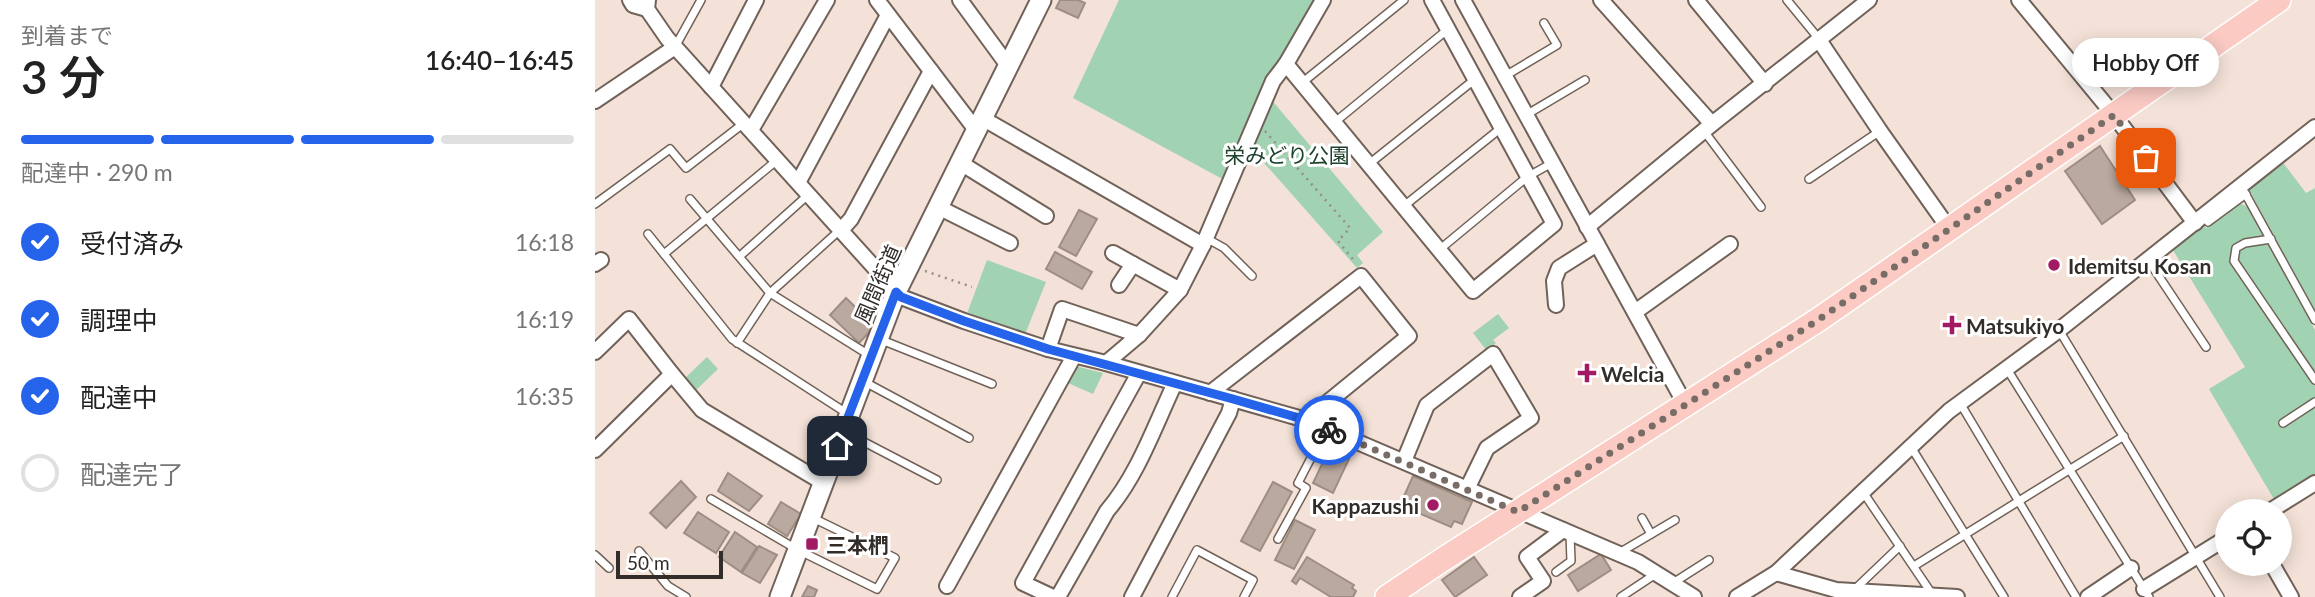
<!DOCTYPE html>
<html lang="ja">
<head>
<meta charset="utf-8">
<style>
  :root { --surface:#fff; --page:#f2f2f2; --text:#222; --muted:#767676; --line:#e0e0e0; --accent:#2563eb }
  body { margin:0; font-family:Lato,"Noto Sans JP",sans-serif; background:var(--page); color:var(--text); height:100vh; display:flex; flex-direction:column; font-size:26px; white-space:nowrap }
  * { box-sizing:border-box; margin:0 }
  p { font-size:23px; color:var(--muted) }
  .icon { flex:none; width:38px; height:38px; fill:none; stroke:currentColor; stroke-width:2; stroke-linecap:round; stroke-linejoin:round }
  .map { position:relative; flex:1; overflow:hidden }
  .panel { display:flex; flex-direction:column; background:var(--surface); width:595px }
  .panel>* { flex:none }
  .controls { position:absolute; left:1620px; top:499px; display:grid; gap:14px }
  .controls a { display:grid; place-items:center; width:77px; height:77px; border-radius:50%; background:var(--surface); box-shadow:0 4px 18px #0003; font-size:35px }
  .scale { position:absolute; left:21px; bottom:18px; width:107px; box-sizing:border-box; padding-left:7px; border:4px solid #332d29; border-top:0; font-size:19px; line-height:24px; white-space:nowrap; color:#332d29; -webkit-text-stroke:5px #fff; paint-order:stroke }
  .pin { position:absolute; display:grid; place-items:center; width:60px; height:60px; color:#fff; margin:-30px; border-radius:14px; box-shadow:0 4px 10px #0006 }
  .courier { position:absolute; display:grid; place-items:center; width:70px; height:70px; margin:-35px; border:5px solid #2563eb; border-radius:50%; background:#fff; color:#222; box-shadow:0 2px 9px #0007 }
  .bubble { position:absolute; height:49px; border-radius:24px; background:var(--surface); box-shadow:0 4px 18px #0003; font-size:23px; font-weight:600; line-height:49px; text-align:center }
  .headline em { font-style:normal; font-weight:600 }
  .headline div { display:flex; flex-direction:column-reverse }
  .headline { display:flex; align-items:center; justify-content:space-between; height:119px; padding:0 21px }
  h1 { font-size:46px; font-weight:600; line-height:52px }
  .bar { display:grid; grid-template-columns:repeat(4,1fr); gap:10px 7px; align-content:center; height:84px; padding:0 21px }
  .bar i { height:9px; border-radius:5px; background:var(--line) }
  .bar .current { background:var(--accent) }
  .bar p { grid-column:span 4 }
  ol { padding:0 21px; list-style:none }
  li { display:flex; align-items:center; gap:21px; height:77px }
  li p { margin-inline-start:auto }
  li .icon { padding:7px; border-radius:50%; background:var(--accent); color:#fff; stroke-width:4 }
  li:last-child { color:var(--muted) }
  li i { width:38px; height:38px; border:4px solid var(--line); border-radius:50% }
  main { display:flex; flex:1; min-height:0 }
  .map>svg:first-child { display:block }
  .green { fill:#a1d2b2 }
  .building { fill:#baa99f; stroke:#9d8d83; stroke-width:2 }
  .lines { fill:none; stroke-linecap:round; stroke-linejoin:round }
  .service-casing { stroke:#716259; stroke-width:10 }
  .minor-casing { stroke:#716259; stroke-width:18 }
  .tertiary-casing { stroke:#716259; stroke-width:23 }
  .primary-casing { stroke:#fff; stroke-width:26 }
  .path { stroke:#988c85; stroke-width:2.5; stroke-dasharray:2 5; stroke-linecap:butt }
  .service { stroke:#fff; stroke-width:7 }
  .minor { stroke:#fff; stroke-width:14 }
  .tertiary { stroke:#fff; stroke-width:19 }
  .primary { stroke:#facac3; stroke-width:23 }
  .done { stroke:#776c66; stroke-width:7; stroke-dasharray:0 12.6 }
  .route { stroke:#2563eb; stroke-width:9 }
  .poi-dot { fill:#a31a64; stroke:#fff; stroke-width:2.5 }
  .labels { text-anchor:middle; dominant-baseline:central; stroke-width:6; stroke-linejoin:round; paint-order:stroke }
  .park-label { font-size:21px; fill:#1d412c; stroke:#fff }
  .poi-label { font-size:21px; font-weight:bold; fill:#332d29; stroke:#fff; text-anchor:start }
  .street-label { font-size:21px; fill:#332d29; stroke:#fff }
</style>
</head>
<body>
<main>
<section class="panel">
<div class="headline"><div><h1>3 分</h1><p>到着まで</p></div><em>16:40–16:45</em></div>
<div class="bar"><i class="current"></i><i class="current"></i><i class="current"></i><i></i><p>配達中 · 290 m</p></div>
<ol>
<li><svg class="icon" aria-label="check" viewBox="0 0 24 24"><path d="M5 12l5 5 9-10"/></svg>受付済み<p>16:18</p></li>
<li><svg class="icon" aria-label="check" viewBox="0 0 24 24"><path d="M5 12l5 5 9-10"/></svg>調理中<p>16:19</p></li>
<li><svg class="icon" aria-label="check" viewBox="0 0 24 24"><path d="M5 12l5 5 9-10"/></svg>配達中<p>16:35</p></li>
<li><i></i>配達完了</li>
</ol>
</section>
<div class="map">
<svg width="1720" height="597" viewBox="0 0 1720 597">
  <rect width="100%" height="100%" fill="#f4e2d8"/>
  <g class="green">
    <polygon points="524,0 723,0 631,181 478,98"/>
    <polygon points="675,98 788,232 762,255 768,263 762,268 655,147"/>
    <polygon points="1686,160 1711,193 1720,188 1720,311 1653,188"/>
    <polygon points="1644,203 1653,207 1720,330 1720,474 1680,501 1614,389 1650,367 1576,247 1606,222 1611,228"/>
    <polygon points="392,260 451,282 429,337 370,319"/>
    <polygon points="903,314 914,328 898,340 901,343 892,351 878,333"/>
    <polygon points="112,357 123,369 100,391 90,378"/>
    <polygon points="480,366 508,373 498,394 473,383"/>
  </g>
  <g class="building">
    <polygon points="465,0 483,0 490,3 483,18 461,8"/>
    <polygon points="1505,146 1540,200 1507,224 1470,171"/>
    <polygon points="484,210 502,219 481,256 464,247"/>
    <polygon points="460,252 497,272 487,289 451,269"/>
    <polygon points="251,298 280,326 264,343 235,315"/>
    <polygon points="740,437 760,446 738,493 718,483"/>
    <polygon points="133,473 167,496 154,511 123,491"/>
    <polygon points="818,476 877,502 867,524 859,521 856,527 805,505"/>
    <polygon points="86,481 101,497 71,528 55,513"/>
    <polygon points="678,482 697,492 665,551 646,541"/>
    <polygon points="186,502 206,514 192,536 173,524"/>
    <polygon points="103,512 134,532 121,553 89,533"/>
    <polygon points="700,520 720,530 699,569 680,560"/>
    <polygon points="140,532 162,547 146,572 124,557"/>
    <polygon points="164,546 182,555 165,583 147,573"/>
    <polygon points="1006,554 1016,570 983,591 973,575"/>
    <polygon points="712,557 759,585 757,588 761,591 758,597 736,597 705,578 701,584 697,581"/>
    <polygon points="879,557 892,575 860,597 847,580"/>
    <polygon points="213,586 222,590 219,597 207,597"/>
  </g>
  <g class="lines">
    <g class="service-casing">
      <g id="service">
        <polyline points="1192,0 1224,39"/>
        <polyline points="80,47 106,0"/>
        <polyline points="910,76 962,45 949,23"/>
        <polyline points="708,82 809,0"/>
        <polyline points="931,115 990,80"/>
        <polyline points="740,122 852,30"/>
        <polyline points="1109,131 1166,207"/>
        <polyline points="774,164 879,80"/>
        <polyline points="1214,179 1285,131"/>
        <polyline points="1646,186 1720,320"/>
        <polyline points="95,199 175,293 274,355"/>
        <polyline points="0,204 75,149 91,168 149,123"/>
        <polyline points="809,206 906,128"/>
        <polyline points="1613,222 1651,194"/>
        <polyline points="53,234 137,339 253,414"/>
        <polyline points="611,238 629,248 657,276"/>
        <polyline points="1676,239 1650,243 1641,248 1639,261 1720,380"/>
        <polyline points="844,250 932,177 957,163"/>
        <polyline points="69,254 181,161"/>
        <polyline points="145,256 213,195"/>
        <polyline points="1553,260 1611,347"/>
        <polyline points="1464,330 1625,597"/>
        <polyline points="284,339 397,384"/>
        <polyline points="142,343 175,293 246,229"/>
        <polyline points="1412,369 1554,597"/>
        <polyline points="268,381 374,438"/>
        <polyline points="1365,403 1481,597"/>
        <polyline points="1688,423 1720,402"/>
        <polyline points="248,431 342,480"/>
        <polyline points="1316,447 1409,597"/>
        <polyline points="1268,492 1337,594"/>
        <polyline points="116,499 203,550 282,589 300,558 218,518"/>
        <polyline points="1047,518 1056,534"/>
        <polyline points="683,539 711,488 703,483 731,429"/>
        <polyline points="44,551 73,586 91,597"/>
        <polyline points="1024,553 1080,520"/>
        <polyline points="0,555 14,568"/>
        <polyline points="1319,566 1529,436"/>
        <polyline points="961,572 976,561 975,534"/>
        <polyline points="1078,583 1114,560"/>
        <polyline points="1259,590 1305,546"/>
        <polyline points="577,597 602,550 658,580 649,597"/>
        <polyline points="1026,597 1062,573"/>
      </g>
    </g>
    <g class="minor-casing">
      <g id="minor">
        <polyline points="35,0 38,5 52,9"/>
        <polyline points="53,0 52,9 72,38 306,297 369,321 453,349 511,363 711,420 1043,562 1099,597"/>
        <polyline points="282,0 381,130"/>
        <polyline points="365,0 414,67"/>
        <polyline points="868,0 1090,404"/>
        <polyline points="1006,0 1117,124"/>
        <polyline points="1101,0 1170,84"/>
        <polyline points="1424,0 1519,115 1600,223"/>
        <polyline points="1224,40 1285,131 1355,230"/>
        <polyline points="691,64 878,291 959,224 837,0"/>
        <polyline points="116,87 161,0"/>
        <polyline points="0,101 80,47"/>
        <polyline points="387,118 608,245"/>
        <polyline points="156,130 232,0"/>
        <polyline points="364,162 451,216"/>
        <polyline points="204,181 293,15"/>
        <polyline points="343,207 415,243"/>
        <polyline points="992,227 1117,124 1274,0"/>
        <polyline points="247,229 256,219 336,71"/>
        <polyline points="518,253 585,290"/>
        <polyline points="0,264 6,260"/>
        <polyline points="524,285 538,264"/>
        <polyline points="961,305 959,281 964,268 1002,244"/>
        <polyline points="1040,312 1135,244"/>
        <polyline points="453,349 467,309 544,335"/>
        <polyline points="0,352 34,319 77,374 0,450"/>
        <polyline points="511,363 544,335 585,290 608,245 678,81 691,64 728,0"/>
        <polyline points="77,374 107,410 227,482"/>
        <polyline points="615,393 766,276 814,336 711,420"/>
        <polyline points="809,461 832,405 898,354 936,418 892,448 872,489"/>
        <polyline points="1675,511 1720,483"/>
        <polyline points="1677,564 1696,597"/>
        <polyline points="1181,573 1241,590 1362,597"/>
        <polyline points="352,586 479,356"/>
        <polyline points="1549,589 1633,537"/>
        <polyline points="458,597 428,583 544,373"/>
        <path d="M463,597L512,511C543,475 560,425 580,383"/>
        <polyline points="537,597 634,413 638,399"/>
        <polyline points="925,597 948,581 932,557 968,530"/>
        <polyline points="1142,597 1181,573 1354,411 1464,330 1720,127"/>
        <polyline points="1493,597 1536,568"/>
      </g>
    </g>
    <g class="tertiary-casing">
      <polyline id="tertiary" points="185,597 301,292 446,0"/>
    </g>
    <g class="primary-casing">
      <polyline id="primary" points="792,597 847,560 1223,320 1684,0"/>
    </g>
    <g class="path">
      <polyline points="670,131 755,228 743,241 761,263"/>
      <polyline points="330,271 377,287"/>
    </g>
    <use href="#service" class="service"/>
    <use href="#minor" class="minor"/>
    <use href="#tertiary" class="tertiary"/>
    <use href="#primary" class="primary"/>
  </g>
  <g class="lines">
    <polyline class="done" points="734,430 923,512 1223,320 1519,115 1551,158"/>
    <polyline class="route" points="242,446 301,292 306,297 369,321 453,349 638,399 711,420 734,430"/>
  </g>
  <g class="poi-dot">
    <circle cx="1459" cy="265" r="7"/>
    <path d="M1353.5 314.5h7v7h7v7h-7v7h-7v-7h-7v-7h7z"/>
    <path d="M988.5 362.5h7v7h7v7h-7v7h-7v-7h-7v-7h7z"/>
    <circle cx="838" cy="505" r="7"/>
    <rect x="210" y="537" width="14" height="14" rx="3.5"/>
  </g>
  <g class="labels">
    <g class="park-label">
      <text x="692" y="154">栄みどり公園</text>
    </g>
    <g class="poi-label">
      <text x="1473" y="265">Idemitsu Kosan</text>
      <text x="1371" y="325">Matsukiyo</text>
      <text x="1006" y="373">Welcia</text>
      <text x="824" y="505" text-anchor="end">Kappazushi</text>
      <text x="231" y="544">三本椚</text>
    </g>
    <g class="street-label">
      <text transform="translate(282 284) rotate(-66)">風間街道</text>
    </g>
  </g>
</svg>
<div class="controls">
<a><svg class="icon" aria-label="locate" viewBox="0 0 24 24"><circle cx="12" cy="12" r="6"/><path d="M12 2v4M12 18v4M2 12h4M18 12h4"/></svg></a>
</div>
<div class="scale">50 m</div>
<div class="pin" style="left:1551px;top:158px;background:#ea580c"><svg class="icon" aria-label="bag" viewBox="0 0 24 24"><path d="M5 8h14l-1 12H6zM9 8a3 3 0 0 1 6 0"/></svg></div>
<div class="pin" style="left:242px;top:446px;background:#1f2937"><svg class="icon" aria-label="home" viewBox="0 0 24 24"><path d="M3 11l9-7 9 7M6 9v11h12V9"/></svg></div>
<div class="courier" style="left:734px;top:430px"><svg class="icon" aria-label="bike" viewBox="0 0 24 24"><circle cx="6" cy="16" r="4"/><circle cx="18" cy="16" r="4"/><path d="M6 16l4-8h5l3 8M10 8l3 8H6M13 5h3"/></svg></div>
<div class="bubble" style="left:1477px;top:38px;width:147px">Hobby Off</div>
</div>
</main>
</body>
</html>
